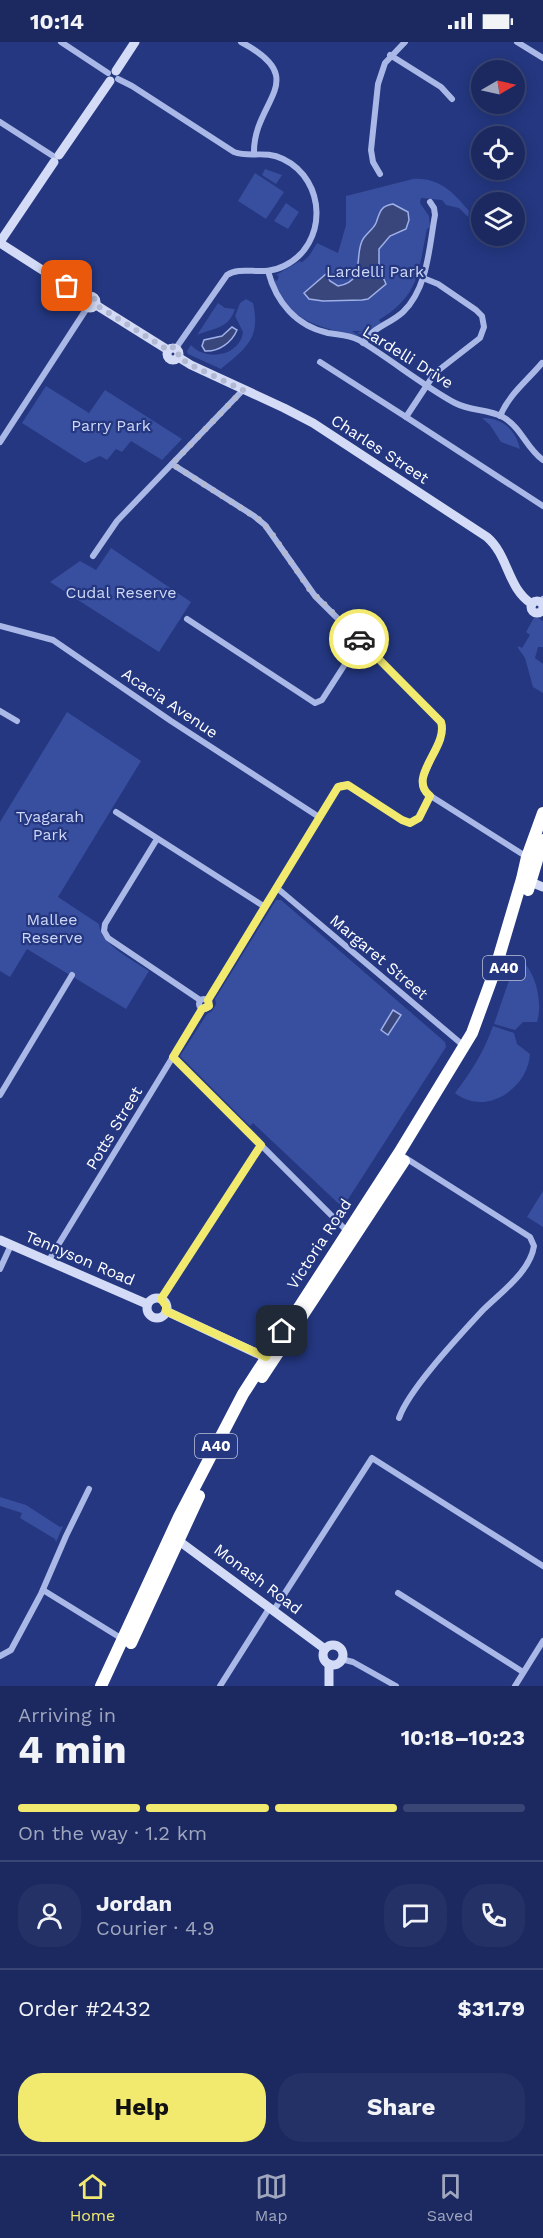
<!DOCTYPE html>
<html lang="en">
<head>
<meta charset="utf-8">
<style>
  :root { --surface:#1b2960; --page:#243166; --text:#f1f3f6; --muted:#a0a6bd; --line:#394575; --accent:#f1ea6e }
  body { margin:0; font-family:"Work Sans",sans-serif; background:var(--page); color:var(--text); height:100vh; display:flex; flex-direction:column; font-size:22px; white-space:nowrap }
  * { box-sizing:border-box; margin:0 }
  p { font-size:20px; color:var(--muted) }
  .icon { flex:none; width:33px; height:33px; fill:none; stroke:currentColor; stroke-width:2; stroke-linecap:round; stroke-linejoin:round }
  .map { position:relative; height:1644px; overflow:hidden }
  .details { display:flex; flex-direction:column; background:var(--surface); flex:1 }
  .details>* { flex:none }
  .needle { width:39px; rotate:81deg }
  .fabs { position:absolute; left:471px; top:18px; display:grid; gap:12px }
  .fabs a { display:grid; place-items:center; width:54px; height:54px; border-radius:50%; background:var(--surface); box-shadow:0 3px 15px #0003,0 0 0 2px var(--line); font-size:30px }
  .pin { position:absolute; display:grid; place-items:center; width:51px; height:51px; color:#fff; margin:-26px; border-radius:12px; box-shadow:0 3px 9px #0006 }
  .courier { position:absolute; display:grid; place-items:center; width:60px; height:60px; margin:-30px; border:4px solid #f1ea6e; border-radius:50%; background:#fff; color:#222; box-shadow:0 2px 8px #0007 }
  .overview em { font-style:normal; font-weight:700 }
  .overview div { display:flex; flex-direction:column-reverse }
  .overview { display:flex; align-items:center; justify-content:space-between; height:102px; padding:0 18px }
  h1 { font-size:39px; font-weight:700; line-height:45px }
  .bar { display:grid; grid-template-columns:repeat(4,1fr); gap:9px 6px; align-content:center; height:72px; padding:0 18px }
  .bar i { height:8px; border-radius:4px; background:var(--line) }
  .bar .on { background:var(--accent) }
  .bar p { grid-column:span 4 }
  .line { display:flex; align-items:center; gap:15px; padding:0 18px; border-top:2px solid var(--line) }
  .line div { flex:1 }
  .round { display:grid; place-items:center; flex:none; width:63px; height:63px; border-radius:24px; background:var(--page) }
  .button { display:flex; gap:12px; margin-top:auto; padding:12px 18px }
  .button a { flex:1; height:69px; border-radius:24px; background:var(--accent); color:#111; font-size:24px; font-weight:700; line-height:69px; text-align:center }
  .button a+a { background:var(--page); color:var(--text) }
  .status { display:flex; justify-content:space-between; align-items:center; height:42px; padding:0 30px; background:var(--surface); direction:ltr }
  .status svg { height:16px; fill:currentColor }
  .tab-bar { display:flex; justify-content:space-around; align-items:center; height:84px; border-top:2px solid var(--line); background:var(--surface); font-size:16px; color:var(--muted) }
  .tab-bar a { display:grid; justify-items:center; gap:3px }
  .tab-bar .on { color:var(--accent) }
  .map>svg:first-child { display:block }
  .green { fill:#384e9e }
  .water { fill:#38467c; stroke:#9fb0e7; stroke-width:1.5 }
  .lines { fill:none; stroke-linecap:round; stroke-linejoin:round }
  .street { stroke:#aab8e7; stroke-width:6 }
  .secondary { stroke:#d4dbf6; stroke-width:9 }
  .highway { stroke:#fff; stroke-width:12 }
  .done { stroke:#b2b9d3; stroke-width:6; stroke-dasharray:0 10.8 }
  .route { stroke:#f1ea6e; stroke-width:8 }
  .labels { text-anchor:middle; dominant-baseline:central; stroke-width:4.5; stroke-linejoin:round; paint-order:stroke }
  .shield { fill:#243780; stroke:#bdc3d9; stroke-width:1.5 }
  .shield-label { font-size:15px; font-weight:bold; fill:#fff }
  .park-label { font-size:16px; fill:#ced7f5; stroke:#243780 }
  .street-label { font-size:16px; fill:#fff; stroke:#243780 }
</style>
</head>
<body>
<div class="status"><b>10:14</b><svg viewBox="0 0 49 12"><path d="M0 12V9h3v3zM5 12V6h3v6zM10 12V3h3v9zM15 12V0h3v12zM26 1h20v11H26zM47 4h2v5h-2z"/></svg></div>
<div class="map">
<svg width="543" height="1644" viewBox="0 0 543 1644">
  <rect width="100%" height="100%" fill="#243780"/>
  <g class="green">
    <polygon points="265,127 282,133 276,142 262,133"/>
    <polygon points="255,131 284,150 266,177 238,159"/>
    <path d="M413,137C439,135 454,151 469,169L468,175L459,166L446,163L442,158L421,156L420,161L429,174L430,185L427,187C418,230 420,253 379,278L381,281L362,293L357,291L361,289H352L360,294C325,287 283,279 274,237L277,239L279,234L276,233L300,219L302,220L299,223L309,214L317,201L338,211L346,183V154Z"/>
    <polygon points="286,161 299,170 288,187 274,179"/>
    <path d="M246,257L253,261C261,297 246,306 221,327L188,312L187,309L191,303C206,320 240,314 243,290L235,274L240,261Z"/>
    <path d="M218,261L225,266L235,267C229,287 213,286 197,293Z"/>
    <polygon points="46,344 89,371 105,348 182,397 162,418 131,399 122,410 116,407 107,418 100,414 85,421 22,381"/>
    <path d="M482,376C502,375 516,388 520,407L501,400L490,383Z"/>
    <polygon points="111,506 191,560 159,610 50,540 80,519 96,528"/>
    <polygon points="535,574 543,579 543,605 538,605 535,616 543,622 543,651 533,645 525,616 518,606 518,604 522,606 530,593 526,590"/>
    <path d="M67,670L141,719L58,855L99,882C99,901 134,919 149,929L126,967L27,907L10,935L0,929V780Z"/>
    <polygon points="276,858 281,858 445,1000 446,1005 345,1162 339,1162 253,1081 250,1084 180,1014 207,972 212,969 216,962 215,957"/>
    <path d="M520,917C536,929 543,961 537,980H523L515,988L494,982L516,918Z"/>
    <path d="M493,984L514,991L517,1002L530,1012C528,1047 485,1075 455,1051C472,1029 484,1009 493,984Z"/>
    <polygon points="543,1149 543,1185 527,1175"/>
    <polygon points="0,1455 26,1463 60,1485 63,1484 56,1500 55,1497 20,1476 22,1471 0,1464"/>
  </g>
  <g class="water">
    <path d="M393,162L408,170L409,178L406,187L390,194L379,207V226L386,242L368,257L362,258L323,259L309,257L304,251L326,232L330,239L338,244C366,239 354,217 362,199C365,192 373,188 376,181C380,170 380,164 393,162Z"/>
    <path d="M232,285L237,288C232,300 219,310 205,309L202,304L204,298L222,294Z"/>
    <polygon points="393,968 401,973 388,993 381,988"/>
  </g>
  <g class="lines">
    <g class="street">
      <polyline points="61,0 108,31"/>
      <path d="M241,0C313,38 253,58 254,111"/>
      <polyline points="517,0 543,16"/>
      <polyline points="390,13 441,45 452,57"/>
      <path d="M118,37L132,44L234,110C250,116 265,108 283,117C327,138 328,203 284,224C263,235 242,223 227,233L176,306"/>
      <polyline points="0,80 53,114"/>
      <polyline points="380,132 373,120 371,108 378,42 385,21 405,0"/>
      <path d="M268,229C276,260 296,284 328,291C339,293 349,293 359,298C392,318 422,343 455,361C470,369 488,367 503,375C522,386 526,406 543,418"/>
      <path d="M363,301C373,285 390,282 403,270C428,246 429,205 435,173L434,166L430,160"/>
      <polyline points="320,320 406,375 435,331 480,296 484,285 482,274 476,268 438,242 423,236"/>
      <path d="M500,374C510,351 527,339 542,321"/>
      <polyline points="406,375 543,464"/>
      <polyline points="0,400 87,266"/>
      <polyline points="172,422 254,474 265,483 315,554 438,676 442,683 442,692 422,739 423,746 426,751 527,815"/>
      <polyline points="93,514 117,479 243,348"/>
      <polyline points="541,560 543,557"/>
      <polyline points="187,577 315,661 322,658 360,599"/>
      <polyline points="0,584 53,598 171,679 319,775"/>
      <polyline points="0,669 17,679"/>
      <polyline points="116,770 265,865"/>
      <polyline points="157,797 105,882 104,889 108,896 200,958"/>
      <polyline points="277,846 464,1004"/>
      <circle cx="204" cy="962" r="5"/>
      <polyline points="208,958 338,745 342,743 348,743 402,778 410,781 419,776 430,754"/>
      <polyline points="173,1015 347,1189"/>
      <polyline points="0,1053 72,933"/>
      <polyline points="49,1218 202,967"/>
      <polyline points="0,1227 11,1203"/>
      <polyline points="161,1257 261,1103"/>
      <path d="M399,1376C409,1347 461,1292 483,1268C501,1250 530,1230 534,1204L530,1195L404,1115"/>
      <polyline points="43,1548 124,1598"/>
      <polyline points="398,1551 523,1630"/>
      <polyline points="274,1568 372,1416 543,1524"/>
      <polyline points="0,1614 11,1608 41,1552 66,1494 89,1447"/>
      <polyline points="341,1617 353,1620 396,1644"/>
      <polyline points="220,1644 270,1565"/>
      <polyline points="515,1644 543,1599"/>
    </g>
    <g class="secondary">
      <polyline points="116,29 135,0"/>
      <polyline points="59,113 110,39"/>
      <polyline points="0,200 54,120"/>
      <polyline points="0,201 86,256"/>
      <circle cx="90" cy="260" r="6"/>
      <polyline points="96,263 168,308"/>
      <circle cx="173" cy="312" r="6"/>
      <path d="M178,315L191,323L284,366L313,381L487,495C509,514 507,546 532,562"/>
      <circle cx="537" cy="565" r="6"/>
      <polyline points="526,838 543,845"/>
      <polyline points="0,1198 147,1262"/>
      <circle cx="157" cy="1266" r="10"/>
      <polyline points="166,1269 271,1318"/>
      <polyline points="175,1496 325,1607"/>
      <circle cx="333" cy="1613" r="10"/>
      <polyline points="329,1644 329,1622"/>
    </g>
    <g class="highway">
      <polyline points="528,848 543,798"/>
      <polyline points="262,1335 404,1119"/>
      <polyline points="131,1601 199,1454"/>
      <polyline points="101,1644 179,1475 243,1352 399,1111 472,991 495,928 522,837 527,815 543,771"/>
    </g>
  </g>
  <g class="lines">
    <polyline class="done" points="67,244 86,256 94,255 96,263 168,308 172,305 176,306 179,310 178,315 191,323 243,348 172,422 260,478 270,489 310,548 359,597"/>
    <path class="route" d="M282,1289L266,1315L166,1269V1264L161,1257L261,1103L173,1015L202,967L209,964L208,958L338,745L348,743L402,778L410,781L419,776L430,754C406,735 449,705 441,680L359,597"/>
  </g>
  <g class="labels">
    <g class="shield">
      <rect x="483" y="914" width="42" height="24" rx="4.5"/>
      <rect x="195" y="1392" width="42" height="24" rx="4.5"/>
    </g>
    <g class="shield-label">
      <text x="504" y="926">A40</text>
      <text x="216" y="1404">A40</text>
    </g>
    <g class="park-label">
      <text x="375" y="229">Lardelli Park</text>
      <text x="111" y="383">Parry Park</text>
      <text x="121" y="550">Cudal Reserve</text>
      <text x="50" y="774">Tyagarah<tspan x="50" dy="18">Park</tspan></text>
      <text x="52" y="877">Mallee<tspan x="52" dy="18">Reserve</tspan></text>
    </g>
    <g class="street-label">
      <text transform="translate(408 315) rotate(32)">Lardelli Drive</text>
      <text transform="translate(380 407) rotate(33)">Charles Street</text>
      <text transform="translate(170 661) rotate(34)">Acacia Avenue</text>
      <text transform="translate(379 915) rotate(40)">Margaret Street</text>
      <text transform="translate(114 1086) rotate(-59)">Potts Street</text>
      <text transform="translate(319 1202) rotate(-57)">Victoria Road</text>
      <text transform="translate(80 1216) rotate(23)">Tennyson Road</text>
      <text transform="translate(258 1537) rotate(37)">Monash Road</text>
    </g>
  </g>
</svg>
<div class="fabs">
<a><svg class="needle" viewBox="-14 -14 28 28"><path d="M0-13l5 13h-10z" fill="#e53935"/><path d="M0 13l5-13h-10z" fill="#a0a6bd"/></svg></a>
<a><svg class="icon" aria-label="locate" viewBox="0 0 24 24"><circle cx="12" cy="12" r="6"/><path d="M12 2v4M12 18v4M2 12h4M18 12h4"/></svg></a>
<a><svg class="icon" aria-label="layers" viewBox="0 0 24 24"><path d="M12 4l9 5-9 5-9-5zM3 14l9 5 9-5"/></svg></a>
</div>
<div class="pin" style="left:67px;top:244px;background:#ea580c"><svg class="icon" aria-label="bag" viewBox="0 0 24 24"><path d="M5 8h14l-1 12H6zM9 8a3 3 0 0 1 6 0"/></svg></div>
<div class="pin" style="left:282px;top:1289px;background:#1f2937"><svg class="icon" aria-label="home" viewBox="0 0 24 24"><path d="M3 11l9-7 9 7M6 9v11h12V9"/></svg></div>
<div class="courier" style="left:359px;top:597px"><svg class="icon" aria-label="car" viewBox="0 0 24 24"><path d="M5 17H2v-5l4-1 3-4h7l3 4 3 1v5h-3M9 17h6M6 11h13"/><circle cx="7" cy="17" r="2"/><circle cx="17" cy="17" r="2"/></svg></div>
</div>
<section class="details">
<div class="overview"><div><h1>4 min</h1><p>Arriving in</p></div><em>10:18–10:23</em></div>
<div class="bar"><i class="on"></i><i class="on"></i><i class="on"></i><i></i><p>On the way · 1.2 km</p></div>
<div class="line" style="height:108px"><a class="round"><svg class="icon" aria-label="person" viewBox="0 0 24 24"><circle cx="12" cy="8" r="4"/><path d="M4 21q1-7 8-7t8 7"/></svg></a><div><b>Jordan</b><p>Courier · 4.9</p></div><a class="round"><svg class="icon" aria-label="chat" viewBox="0 0 24 24"><path d="M4 5h16v11H9l-5 4z"/></svg></a><a class="round"><svg class="icon" aria-label="phone" viewBox="0 0 24 24"><path d="M5 4h4l2 5-3 2q2 4 5 5l2-3 5 2v4C11 20 4 13 5 4z"/></svg></a></div>
<div class="line" style="height:78px"><div>Order #2432</div><b>$31.79</b></div>
<div class="button"><a>Help</a><a>Share</a></div>
</section>
<nav class="tab-bar">
<a class="on"><svg class="icon" aria-label="home" viewBox="0 0 24 24"><path d="M3 11l9-7 9 7M6 9v11h12V9"/></svg>Home</a>
<a><svg class="icon" aria-label="map" viewBox="0 0 24 24"><path d="M3 6l6-2 6 2 6-2v14l-6 2-6-2-6 2zM9 4v14M15 6v14"/></svg>Map</a>
<a><svg class="icon" aria-label="saved" viewBox="0 0 24 24"><path d="M7 4h10v16l-5-4-5 4z"/></svg>Saved</a>
</nav>
</body>
</html>
